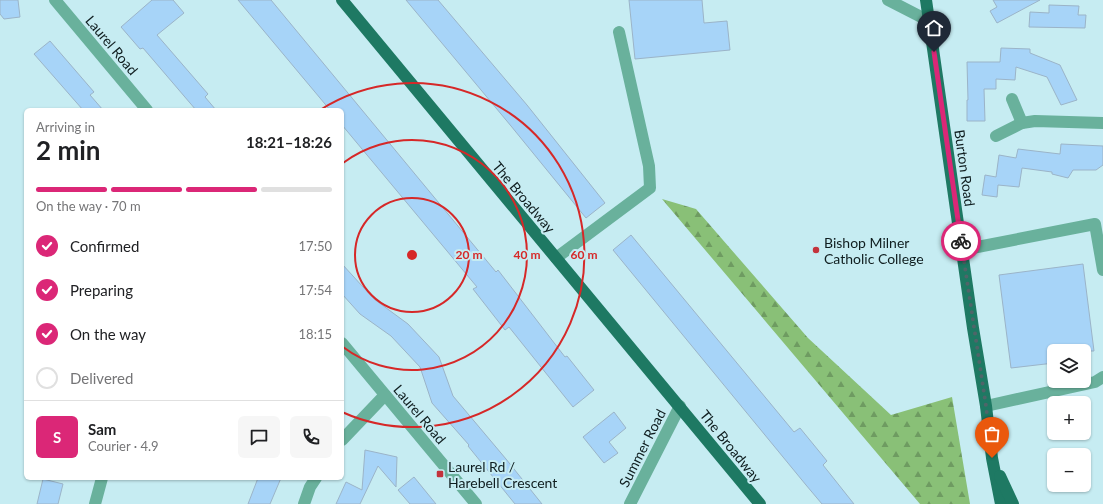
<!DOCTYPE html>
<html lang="en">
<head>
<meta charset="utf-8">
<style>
  :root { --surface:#fff; --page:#f6f6f6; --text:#202124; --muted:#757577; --line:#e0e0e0; --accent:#db2777 }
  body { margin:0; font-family:Lato,sans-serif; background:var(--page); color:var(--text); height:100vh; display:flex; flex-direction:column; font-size:15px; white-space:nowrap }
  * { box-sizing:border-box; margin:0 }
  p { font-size:13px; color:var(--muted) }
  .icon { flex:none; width:22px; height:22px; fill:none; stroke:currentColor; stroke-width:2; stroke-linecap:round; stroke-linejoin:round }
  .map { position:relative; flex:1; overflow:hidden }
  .details { position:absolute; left:24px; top:108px; width:320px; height:372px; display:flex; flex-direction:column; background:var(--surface); border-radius:6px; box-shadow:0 1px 3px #0004 }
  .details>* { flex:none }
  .buttons { position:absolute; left:1047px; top:344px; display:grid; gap:8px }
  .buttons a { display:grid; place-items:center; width:44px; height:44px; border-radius:6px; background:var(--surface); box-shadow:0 1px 3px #0004; font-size:20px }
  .pin { position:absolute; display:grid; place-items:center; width:34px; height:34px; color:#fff; margin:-41px -17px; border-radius:50% 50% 50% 0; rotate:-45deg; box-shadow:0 0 4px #0007 }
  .pin .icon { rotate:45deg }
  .courier { position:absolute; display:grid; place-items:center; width:40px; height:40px; margin:-20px; border:3px solid #db2777; border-radius:50%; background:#fff; color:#222; box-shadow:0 1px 5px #0007 }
  .overview em { font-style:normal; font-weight:700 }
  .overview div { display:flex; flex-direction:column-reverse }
  .overview { display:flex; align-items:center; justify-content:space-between; height:68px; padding:0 12px }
  h1 { font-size:26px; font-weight:700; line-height:30px }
  .bar { display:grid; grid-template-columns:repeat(4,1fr); gap:6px 4px; align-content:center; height:48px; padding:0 12px }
  .bar i { height:5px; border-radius:3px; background:var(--line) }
  .bar .selected { background:var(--accent) }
  .bar p { grid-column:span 4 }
  .line { display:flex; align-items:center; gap:10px; padding:0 12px; border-top:1px solid var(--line) }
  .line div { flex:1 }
  .round { display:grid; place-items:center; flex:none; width:42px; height:42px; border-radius:6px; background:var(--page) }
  ol { padding:0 12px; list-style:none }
  li { display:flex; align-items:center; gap:12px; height:44px }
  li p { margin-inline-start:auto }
  li .icon { padding:4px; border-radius:50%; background:var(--accent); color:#fff; stroke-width:4 }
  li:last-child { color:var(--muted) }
  li i { width:22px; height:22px; border:2px solid var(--line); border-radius:50% }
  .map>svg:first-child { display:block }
  .forest { fill:url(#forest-firs) }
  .building { fill:#a7d4f8; stroke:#9bb4c8 }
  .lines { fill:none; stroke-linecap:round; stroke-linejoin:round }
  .minor { stroke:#69b19c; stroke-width:12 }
  .major { stroke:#1e7963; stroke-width:12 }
  .done { stroke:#4f6569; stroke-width:4; stroke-dasharray:0 7.2 }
  .route { stroke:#db2777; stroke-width:5 }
  .ring { fill:none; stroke:#d62828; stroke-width:2 }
  .poi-dot { fill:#c3333c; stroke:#c6ecf2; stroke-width:1.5 }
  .labels { text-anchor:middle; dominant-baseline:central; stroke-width:4; stroke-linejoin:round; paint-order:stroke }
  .street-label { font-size:14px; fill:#0f1d1f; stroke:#c6ecf2 }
  .poi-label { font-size:14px; fill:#0f1d1f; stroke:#c6ecf2; text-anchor:start }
  .centre { fill:#d62828; stroke:#c6ecf2; stroke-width:2 }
  .ring-label { font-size:12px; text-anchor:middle; font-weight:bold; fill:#d62828; stroke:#c6ecf2; stroke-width:4; stroke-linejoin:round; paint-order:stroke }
</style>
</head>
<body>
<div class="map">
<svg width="1103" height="504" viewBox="0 0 1103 504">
  <defs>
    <pattern id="forest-firs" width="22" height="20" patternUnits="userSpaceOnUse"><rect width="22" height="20" fill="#89c077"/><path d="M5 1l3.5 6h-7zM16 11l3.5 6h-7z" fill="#6e9b61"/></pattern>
  </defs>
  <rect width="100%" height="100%" fill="#c6ecf2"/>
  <polygon class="forest" points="662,199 696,209 808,338 891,415 952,397 970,504 920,504"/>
  <g class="building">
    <polygon points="0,0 18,0 20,17 4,19 0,14"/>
    <polygon points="152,0 173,0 184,13 157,35 208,94 205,97 216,110 196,110 143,48 140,49 121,27"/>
    <polygon points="238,0 271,0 496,272 498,270 565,357 567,356 594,390 573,407 509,327 505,330 473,289 477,287 342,125 342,110 330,110"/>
    <polygon points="406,0 438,0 527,105 605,203 586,218 511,126"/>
    <polygon points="629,0 702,0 704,23 727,21 730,50 635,59"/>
    <polygon points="993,0 1040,0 997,23 990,11 997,7"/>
    <polygon points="1049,5 1079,6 1078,15 1086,15 1085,28 1029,27 1030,12 1049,13"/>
    <polygon points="50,41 94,92 90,95 103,110 83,110 34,54"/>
    <polygon points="1001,48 1030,49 1030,53 1060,65 1077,100 1061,105 1047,77 1016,67 1015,80 996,79 996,89 984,89 985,121 967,121 967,100 968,100 967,62 1000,62"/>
    <polygon points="1061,144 1103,146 1103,165 1096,170 1073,170 1068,178 1052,174 1052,172 1022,168 1019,187 998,185 997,197 982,195 985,175 996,177 999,155 1016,158 1018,149 1060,154"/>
    <polygon points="631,235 794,432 800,428 827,461 823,465 854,504 822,504 806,485 613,250"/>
    <polygon points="342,264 374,299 408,324 439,357 453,396 506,459 542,504 515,504 468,446 469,445 432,403 420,367 391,336 360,314 342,294"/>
    <polygon points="1083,264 1094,351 1054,351 1054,363 1011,368 999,275"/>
    <polygon points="614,412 626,428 609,442 618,453 604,463 583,437"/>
    <polygon points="365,450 397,457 396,487 378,466 360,504 336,504 346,482 362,490"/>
    <polygon points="414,477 436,504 410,504 398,490"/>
    <polygon points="258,478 281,478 270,504 248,504"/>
    <polygon points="43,479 63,484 58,504 37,504"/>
  </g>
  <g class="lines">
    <g class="minor">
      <polyline points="55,0 147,110"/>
      <polyline points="888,0 929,21"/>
      <polyline points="1012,99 1022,123"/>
      <polyline points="996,136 1022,123 1035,121 1103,123"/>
      <polyline points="962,250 1095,224 1103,270"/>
      <polyline points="556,258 650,188 649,166 619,32"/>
      <polyline points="342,343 476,504"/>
      <polyline points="986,406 1095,382 1103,377"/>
      <polyline points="342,440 385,395"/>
      <polyline points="95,504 102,478"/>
      <polyline points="304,504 310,487 316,478"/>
      <polyline points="630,504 680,406"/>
    </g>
    <g class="major">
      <polyline points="342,0 760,504"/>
      <polyline points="926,0 973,328 986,406 992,458 1001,504"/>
      <polyline points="1000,476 1013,504"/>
    </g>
  </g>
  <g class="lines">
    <polyline class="done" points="961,241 986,406 992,458"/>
    <polyline class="route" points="934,52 961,241"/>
  </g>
  <g class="ring">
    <circle cx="412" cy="255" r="57"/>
    <path d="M343 163A115 115 0 1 1 343 347"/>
    <path d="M320 110A172 172 0 1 1 342 412"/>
  </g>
  <g class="poi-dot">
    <circle cx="816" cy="250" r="4"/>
    <rect x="436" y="470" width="8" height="8" rx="2"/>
  </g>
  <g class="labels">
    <g class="street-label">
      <text transform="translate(112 45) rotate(50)">Laurel Road</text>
      <text transform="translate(965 168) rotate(82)">Burton Road</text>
      <text transform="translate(524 197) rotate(50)">The Broadway</text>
      <text transform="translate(420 414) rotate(50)">Laurel Road</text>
      <text transform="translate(731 446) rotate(51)">The Broadway</text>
      <text transform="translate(642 448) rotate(-63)">Summer Road</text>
    </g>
    <g class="poi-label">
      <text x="824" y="242">Bishop Milner<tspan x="824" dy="16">Catholic College</tspan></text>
      <text x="448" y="466">Laurel Rd /<tspan x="448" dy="16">Harebell Crescent</tspan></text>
    </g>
  </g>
  <circle cx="412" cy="255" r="6" class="centre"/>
  <g class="ring-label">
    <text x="469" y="259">20 m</text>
    <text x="527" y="259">40 m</text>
    <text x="584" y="259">60 m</text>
  </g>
</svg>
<div class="buttons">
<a><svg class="icon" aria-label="layers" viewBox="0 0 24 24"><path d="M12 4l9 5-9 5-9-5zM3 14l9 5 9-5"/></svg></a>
<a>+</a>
<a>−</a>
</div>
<div class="pin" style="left:992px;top:458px;background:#ea580c"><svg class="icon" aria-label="bag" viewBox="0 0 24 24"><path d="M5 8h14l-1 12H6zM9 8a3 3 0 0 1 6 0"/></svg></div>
<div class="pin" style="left:934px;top:52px;background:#1f2937"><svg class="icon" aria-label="home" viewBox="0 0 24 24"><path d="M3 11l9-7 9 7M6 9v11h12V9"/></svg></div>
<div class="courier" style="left:961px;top:241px"><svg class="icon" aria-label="bike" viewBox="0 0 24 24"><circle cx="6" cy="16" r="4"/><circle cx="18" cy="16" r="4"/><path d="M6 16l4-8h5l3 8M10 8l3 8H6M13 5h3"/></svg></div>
<section class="details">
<div class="overview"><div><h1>2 min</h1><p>Arriving in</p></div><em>18:21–18:26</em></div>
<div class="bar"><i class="selected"></i><i class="selected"></i><i class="selected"></i><i></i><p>On the way · 70 m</p></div>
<ol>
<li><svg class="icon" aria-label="check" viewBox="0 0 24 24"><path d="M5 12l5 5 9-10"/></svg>Confirmed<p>17:50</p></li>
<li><svg class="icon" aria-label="check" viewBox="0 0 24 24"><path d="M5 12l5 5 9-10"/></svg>Preparing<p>17:54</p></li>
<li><svg class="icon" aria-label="check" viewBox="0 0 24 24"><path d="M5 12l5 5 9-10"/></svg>On the way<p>18:15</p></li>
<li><i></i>Delivered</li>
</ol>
<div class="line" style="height:72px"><b class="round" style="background:var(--accent);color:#fff">S</b><div><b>Sam</b><p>Courier · 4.9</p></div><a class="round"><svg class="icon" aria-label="chat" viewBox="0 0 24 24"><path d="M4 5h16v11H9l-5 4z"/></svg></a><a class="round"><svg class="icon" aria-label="phone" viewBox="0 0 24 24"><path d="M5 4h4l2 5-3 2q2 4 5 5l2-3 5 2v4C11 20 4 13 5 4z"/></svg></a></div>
</section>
</div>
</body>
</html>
